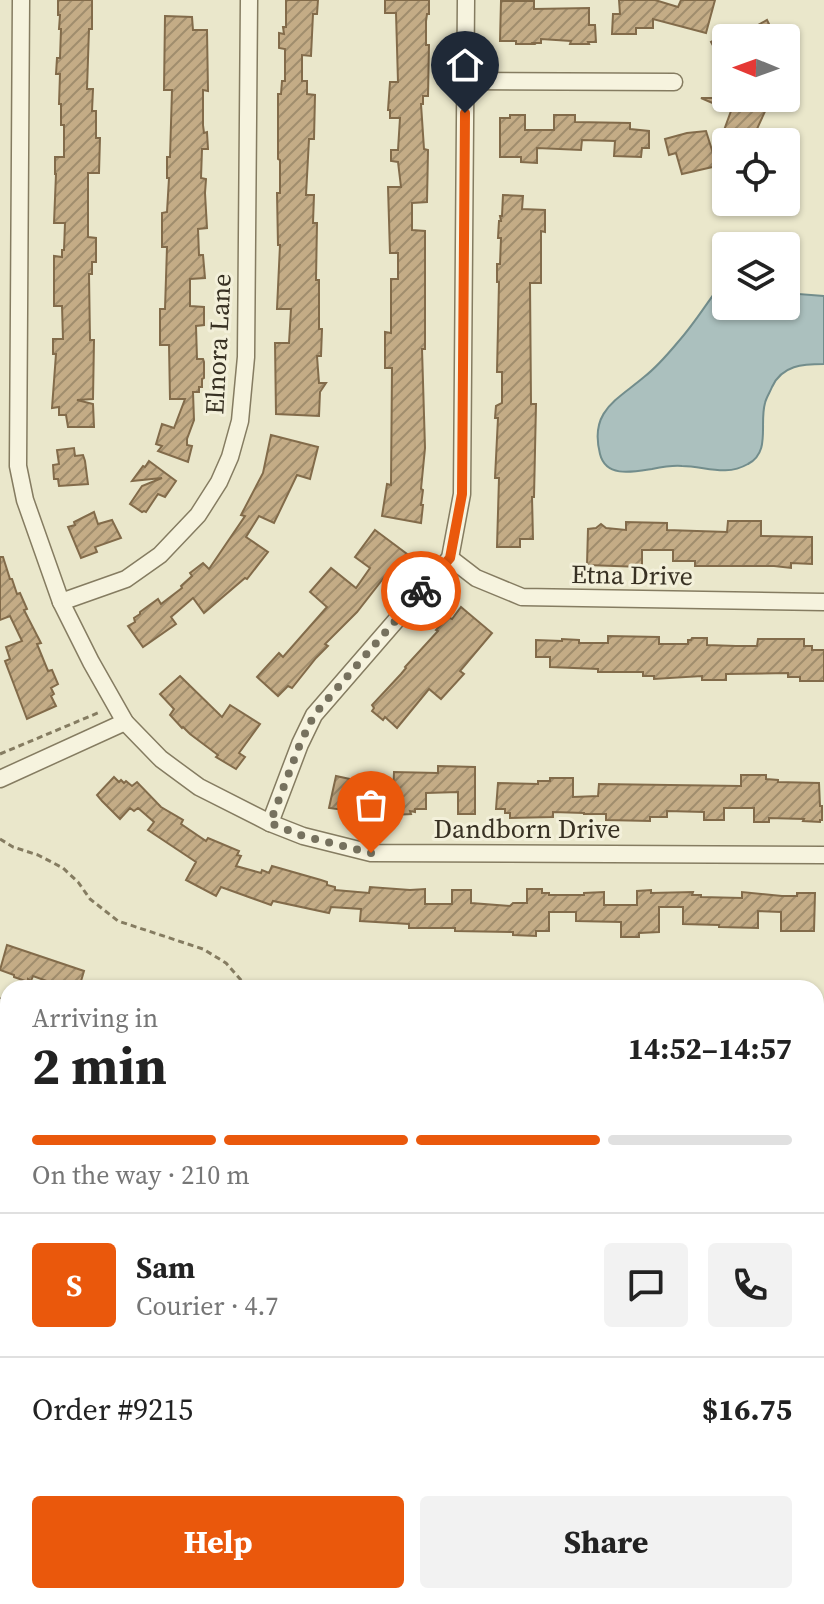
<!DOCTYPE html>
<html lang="en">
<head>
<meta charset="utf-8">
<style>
  :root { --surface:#fff; --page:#f2f2f2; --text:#222; --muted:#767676; --line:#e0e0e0; --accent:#ea580c }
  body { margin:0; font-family:"Source Serif 4",serif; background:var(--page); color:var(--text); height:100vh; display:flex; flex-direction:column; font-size:30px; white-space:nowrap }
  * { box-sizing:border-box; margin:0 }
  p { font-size:26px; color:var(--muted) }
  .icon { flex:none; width:44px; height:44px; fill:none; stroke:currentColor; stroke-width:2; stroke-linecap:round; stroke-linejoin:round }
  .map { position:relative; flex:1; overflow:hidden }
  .sheet { position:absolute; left:0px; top:980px; width:824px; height:624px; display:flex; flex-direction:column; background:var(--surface); border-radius:24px 24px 0 0; box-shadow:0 2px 6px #0004 }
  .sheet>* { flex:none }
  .needle { width:52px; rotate:271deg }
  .buttons { position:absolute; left:712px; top:24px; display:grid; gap:16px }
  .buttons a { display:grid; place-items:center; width:88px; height:88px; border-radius:8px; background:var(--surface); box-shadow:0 2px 6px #0004; font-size:40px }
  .pin { position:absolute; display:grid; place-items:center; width:68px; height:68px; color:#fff; margin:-82px -34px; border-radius:50% 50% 50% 0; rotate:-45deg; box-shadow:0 0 8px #0007 }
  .pin .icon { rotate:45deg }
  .courier { position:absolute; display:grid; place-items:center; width:80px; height:80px; margin:-40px; border:6px solid #ea580c; border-radius:50%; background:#fff; color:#222; box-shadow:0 2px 10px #0007 }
  .head em { font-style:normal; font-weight:700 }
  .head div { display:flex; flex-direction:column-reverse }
  .head { display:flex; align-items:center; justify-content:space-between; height:136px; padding:0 32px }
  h1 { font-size:52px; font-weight:700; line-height:60px }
  .bar { display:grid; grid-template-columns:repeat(4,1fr); gap:12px 8px; align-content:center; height:96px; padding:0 32px }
  .bar i { height:10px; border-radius:6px; background:var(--line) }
  .bar .selected { background:var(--accent) }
  .bar p { grid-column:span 4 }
  .line { display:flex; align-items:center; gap:20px; padding:0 32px; border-top:2px solid var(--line) }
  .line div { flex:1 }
  .round { display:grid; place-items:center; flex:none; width:84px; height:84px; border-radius:8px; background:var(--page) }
  .button { display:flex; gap:16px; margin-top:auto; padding:16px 32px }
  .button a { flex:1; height:92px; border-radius:8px; background:var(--accent); color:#fff; font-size:32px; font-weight:700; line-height:92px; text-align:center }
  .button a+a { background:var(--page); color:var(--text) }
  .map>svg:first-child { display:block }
  .farmland { fill:url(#farmland-rules) }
  .water { fill:#abc0be; stroke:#728d8c; stroke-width:2 }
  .building { fill:url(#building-hatch); stroke:#826b4a; stroke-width:2 }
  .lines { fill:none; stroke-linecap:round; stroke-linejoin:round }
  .minor-casing { stroke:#857c61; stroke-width:19 }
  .path { stroke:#857c61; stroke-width:3; stroke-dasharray:6 4; stroke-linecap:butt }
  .minor { stroke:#f6f3de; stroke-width:16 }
  .done { stroke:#76715e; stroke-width:8; stroke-dasharray:0 14.4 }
  .route { stroke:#ea580c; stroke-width:10 }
  .labels { text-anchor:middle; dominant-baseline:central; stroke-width:6; stroke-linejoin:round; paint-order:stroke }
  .street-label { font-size:26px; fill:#383123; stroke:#f3f0da }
</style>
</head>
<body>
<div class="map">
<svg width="824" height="1604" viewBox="0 0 824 1604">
  <defs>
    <pattern id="farmland-rules" width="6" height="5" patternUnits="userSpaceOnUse" patternTransform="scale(2)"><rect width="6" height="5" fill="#dddfb9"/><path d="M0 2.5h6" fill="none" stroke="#bec09f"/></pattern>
    <pattern id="building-hatch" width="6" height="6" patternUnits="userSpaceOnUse" patternTransform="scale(2)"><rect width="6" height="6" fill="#c4ac86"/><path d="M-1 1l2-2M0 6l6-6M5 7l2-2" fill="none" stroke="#a08d6d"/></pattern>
  </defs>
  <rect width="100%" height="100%" fill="#eae7cb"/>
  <rect class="farmland" x="816" y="1019" width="8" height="416"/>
  <path class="water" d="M726,278V306H786V293L824,296V364C803,364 782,365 772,387C770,392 766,398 765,403C759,424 771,452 748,464C725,477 705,466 682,466C672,465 662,467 652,469C633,472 606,478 600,454C589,411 617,400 644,377C657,367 668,354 678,342C696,322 709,299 726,278Z"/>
  <g class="building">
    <polygon points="58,0 92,0 92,29 89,29 87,89 93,89 92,111 96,111 96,138 100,138 99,173 88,173 88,237 96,238 96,262 92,262 92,274 89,274 90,340 94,340 93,399 77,400 93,404 94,427 68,427 66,415 59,415 59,407 52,408 56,354 53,354 53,339 63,339 62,306 54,306 54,256 62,257 62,250 64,250 65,223 54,223 56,174 55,174 55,157 64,157 64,125 61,125 61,104 59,104 60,74 56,74 57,58 60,58 61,29 59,29 60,15 58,15"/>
    <polygon points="286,0 318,0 317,14 313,14 311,56 302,55 302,81 307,81 307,94 315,95 314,139 309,139 306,195 314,195 313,223 317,223 316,280 319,280 319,329 322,329 321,356 317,356 319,383 326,383 320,392 319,416 276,414 275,343 289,343 291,309 277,309 280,245 278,245 277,193 280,193 280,160 278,159 278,94 281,94 282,81 285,81 285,49 279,48 279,33 284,34 283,27 286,27"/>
    <polygon points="385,0 429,0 429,14 427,14 426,21 426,45 429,45 428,96 423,96 423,104 421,104 424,149 428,150 427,202 412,203 412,230 425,231 425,349 422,349 425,448 421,489 423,490 421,505 423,505 421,523 382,516 387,484 391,485 392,368 385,368 385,332 391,333 391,279 398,279 398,253 390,253 388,187 401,187 398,162 391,161 391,150 398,150 400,118 390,118 390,110 388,110 390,82 398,82 396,13 385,13"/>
    <polygon points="619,0 655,0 678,7 681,0 715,0 706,33 653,19 653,28 636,28 636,34 612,34 613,14 620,14"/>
    <polygon points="501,1 534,1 534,9 589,8 589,25 595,25 596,42 588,42 589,44 570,44 571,41 541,39 541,43 533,43 534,44 516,44 516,41 500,41"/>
    <polygon points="165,16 192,17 193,30 207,30 208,91 203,90 203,125 204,133 207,132 208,149 202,149 201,178 206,179 205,193 207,228 198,229 199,255 203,255 205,278 190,279 190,306 204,307 204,325 196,326 197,359 203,359 204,362 204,378 202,379 202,387 199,387 199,392 193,392 194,420 187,439 187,445 192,446 188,462 158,451 162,446 156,444 162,424 174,428 185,399 170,399 169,345 160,345 160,309 165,309 167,247 162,247 162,213 167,212 169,178 167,178 167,157 170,157 172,90 164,90"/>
    <polygon points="767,20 773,32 759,38 735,38"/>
    <polygon points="726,34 726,70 711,42"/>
    <polygon points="701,98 745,98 767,107 751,142 744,142 723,133 731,111"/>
    <polygon points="510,115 525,115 525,130 554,130 554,115 575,115 575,122 630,123 630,129 649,131 649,148 642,148 641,157 614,156 615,141 582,140 581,150 537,148 537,163 521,162 521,157 500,157 500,118 510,118"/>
    <polygon points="706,131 717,166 682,174 676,153 669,155 665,139 687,133"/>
    <polygon points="503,195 523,196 522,209 545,210 545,232 541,231 541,283 530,283 531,404 536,404 534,497 532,497 533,539 520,539 520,547 497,547 499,478 495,478 498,418 495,418 496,406 502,403 502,372 497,372 499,282 497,282 497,264 500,264 501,238 498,238 499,221 501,221 500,216 502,216"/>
    <polygon points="271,435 318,447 310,479 297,475 274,523 259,516 246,537 268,552 247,579 245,578 204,613 193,598 171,617 176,624 143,647 128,626 135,622 134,618 140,614 140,612 158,599 161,604 182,588 181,586 192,576 190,573 203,563 209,569 245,516 241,515 263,473"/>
    <polygon points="74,448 75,456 83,455 85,461 88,484 59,486 58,479 54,479 53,465 59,464 57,450"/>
    <polygon points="149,461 176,481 165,497 158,494 146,512 144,511 142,512 130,504 142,486 162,478 132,481 143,466 145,467"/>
    <polygon points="94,512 98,524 112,520 121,538 95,547 97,552 81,558 68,527 75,525 74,522"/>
    <polygon points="728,521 761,521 761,536 812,537 812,564 791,563 791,568 774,566 695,566 695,561 673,561 673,550 642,550 642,567 587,565 588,529 596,528 601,524 606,528 626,530 626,522 667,523 667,530 727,532"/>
    <polygon points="375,530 407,554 396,568 393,566 357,612 325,644 328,646 316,658 292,688 288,686 278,696 257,677 279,653 283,657 327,607 310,592 331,568 356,588 370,568 355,557"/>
    <polygon points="0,557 3,557 10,579 12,579 17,594 20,593 27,609 24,610 41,643 37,644 48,671 52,670 58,684 51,688 54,694 51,696 56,706 27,719 5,661 10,659 6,647 22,641 10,616 0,620"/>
    <polygon points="461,607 492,633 460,671 464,674 441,699 429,689 397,728 385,717 383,720 372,711 374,708 372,705 401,674 406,668 405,667 438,631 436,630 448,617 452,619"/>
    <polygon points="608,636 659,637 659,644 688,644 688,640 691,640 692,638 707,638 707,645 736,646 757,646 758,639 804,639 804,646 812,646 812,650 824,650 824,681 800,681 800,677 788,677 788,673 726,674 726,680 702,680 702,676 654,679 654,676 643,676 643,672 598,672 598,669 550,667 550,657 536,657 536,640 562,641 562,639 579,640 579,643 608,643"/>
    <polygon points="180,676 222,717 230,705 260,724 239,753 245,757 236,769 216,757 218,755 190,734 183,727 182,728 170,715 174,709 160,694"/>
    <polygon points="438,766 475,767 475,814 458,814 458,792 426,793 426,809 415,809 415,812 410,811 411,814 393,815 393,813 360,811 359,812 329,808 336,776 364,782 362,796 393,797 394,772 438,773"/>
    <polygon points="741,775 766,775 766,779 778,780 778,782 819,783 820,806 822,806 822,820 820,820 820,822 803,821 804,819 769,818 769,822 754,822 754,808 724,808 724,820 704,820 704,812 667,811 667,817 650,817 650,821 606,820 606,814 584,814 584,813 553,812 553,817 510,818 510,813 505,813 505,809 496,809 498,783 538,784 538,781 550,781 550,778 573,778 573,797 598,796 599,784 741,786"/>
    <polygon points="114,777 119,782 121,780 124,783 126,781 132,786 137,782 161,807 183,820 181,824 206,841 208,838 239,851 237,855 241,856 236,866 261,873 262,870 269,873 272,866 321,880 327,882 327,885 335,887 335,890 369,893 370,887 410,890 425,889 425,904 452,904 452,890 471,890 471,903 510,906 513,903 527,903 527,889 542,889 542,893 549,893 549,895 584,895 584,893 604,892 604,905 637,905 637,891 651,890 651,893 693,892 692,895 701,895 701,897 742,898 742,892 782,896 797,896 797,893 815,893 814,931 781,931 781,912 758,911 758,928 719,927 719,925 683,924 683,907 659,907 659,932 639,933 639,937 621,937 621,922 576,921 576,912 549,912 549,931 536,931 536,936 513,935 513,932 455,931 455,928 409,928 409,924 360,921 361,909 331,907 329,913 273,901 271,905 221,887 216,896 186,880 196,862 148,830 154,822 138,808 134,811 130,808 120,819 102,801 97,795"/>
    <polygon points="7,945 84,971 79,988 66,988 33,976 31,981 28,979 28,982 14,977 14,975 0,970"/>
  </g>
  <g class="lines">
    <g class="minor-casing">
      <g id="minor">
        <polyline points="21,0 18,466 25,500 61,602 91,662 125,722 161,759 199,787 270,823 303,836 371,853 824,855"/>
        <polyline points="465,81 674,82"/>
        <polyline points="450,558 476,578 522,597 824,602"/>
        <polyline points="61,602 126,579 160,555 198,515 219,482 230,457 240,421 246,357 249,0"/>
        <polyline points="0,779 125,722"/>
        <polyline points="270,823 300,744 314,715 450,558 462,494 466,0"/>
        <polyline points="0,1007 8,1010"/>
        <polyline points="0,1307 8,1315"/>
        <polyline points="0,1584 8,1589"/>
        <polyline points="20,1596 34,1604"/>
        <polyline points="389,1596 396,1604"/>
        <polyline points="770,1596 776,1604"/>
        <polyline points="77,1604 82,1596"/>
      </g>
    </g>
    <g class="path">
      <polyline points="0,754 100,712"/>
      <polyline points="0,839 13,847 38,855 63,868 78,882 90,899 118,921 203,949 226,963 248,988"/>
      <polyline points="219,1604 224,1596"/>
    </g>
    <use href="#minor" class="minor"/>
  </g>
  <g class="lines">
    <polyline class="done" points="371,853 303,836 270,823 300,744 314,715 421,591"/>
    <polyline class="route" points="421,591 450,558 462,494 465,113"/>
  </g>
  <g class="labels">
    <g class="street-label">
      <text transform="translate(218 344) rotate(-87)">Elnora Lane</text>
      <text transform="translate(632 575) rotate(1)">Etna Drive</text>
      <text x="527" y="829">Dandborn Drive</text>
    </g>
  </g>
</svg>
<div class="buttons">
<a><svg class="needle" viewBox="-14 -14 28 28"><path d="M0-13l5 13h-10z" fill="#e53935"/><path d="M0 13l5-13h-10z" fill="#767676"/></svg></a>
<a><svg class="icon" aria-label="locate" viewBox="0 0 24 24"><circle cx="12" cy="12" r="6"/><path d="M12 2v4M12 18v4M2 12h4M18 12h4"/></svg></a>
<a><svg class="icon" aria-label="layers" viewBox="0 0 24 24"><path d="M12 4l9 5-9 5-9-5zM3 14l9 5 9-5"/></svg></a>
</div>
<div class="pin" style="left:371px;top:853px;background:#ea580c"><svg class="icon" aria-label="bag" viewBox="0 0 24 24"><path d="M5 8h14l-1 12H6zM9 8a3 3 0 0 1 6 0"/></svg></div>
<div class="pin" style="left:465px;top:113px;background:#1f2937"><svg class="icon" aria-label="home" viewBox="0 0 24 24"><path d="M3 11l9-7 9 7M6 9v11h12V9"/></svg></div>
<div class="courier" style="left:421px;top:591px"><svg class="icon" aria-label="bike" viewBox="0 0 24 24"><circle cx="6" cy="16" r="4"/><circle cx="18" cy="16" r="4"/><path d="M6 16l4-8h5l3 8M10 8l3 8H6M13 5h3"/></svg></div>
<section class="sheet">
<div class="head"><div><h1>2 min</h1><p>Arriving in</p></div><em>14:52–14:57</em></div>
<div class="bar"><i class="selected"></i><i class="selected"></i><i class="selected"></i><i></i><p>On the way · 210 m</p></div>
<div class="line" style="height:144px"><b class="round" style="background:var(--accent);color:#fff">S</b><div><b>Sam</b><p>Courier · 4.7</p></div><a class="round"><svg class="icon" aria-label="chat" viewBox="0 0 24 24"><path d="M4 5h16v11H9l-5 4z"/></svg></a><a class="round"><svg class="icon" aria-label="phone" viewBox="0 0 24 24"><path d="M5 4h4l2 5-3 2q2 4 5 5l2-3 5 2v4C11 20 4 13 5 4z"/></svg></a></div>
<div class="line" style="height:104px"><div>Order #9215</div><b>$16.75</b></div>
<div class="button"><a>Help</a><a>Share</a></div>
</section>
</div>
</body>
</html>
